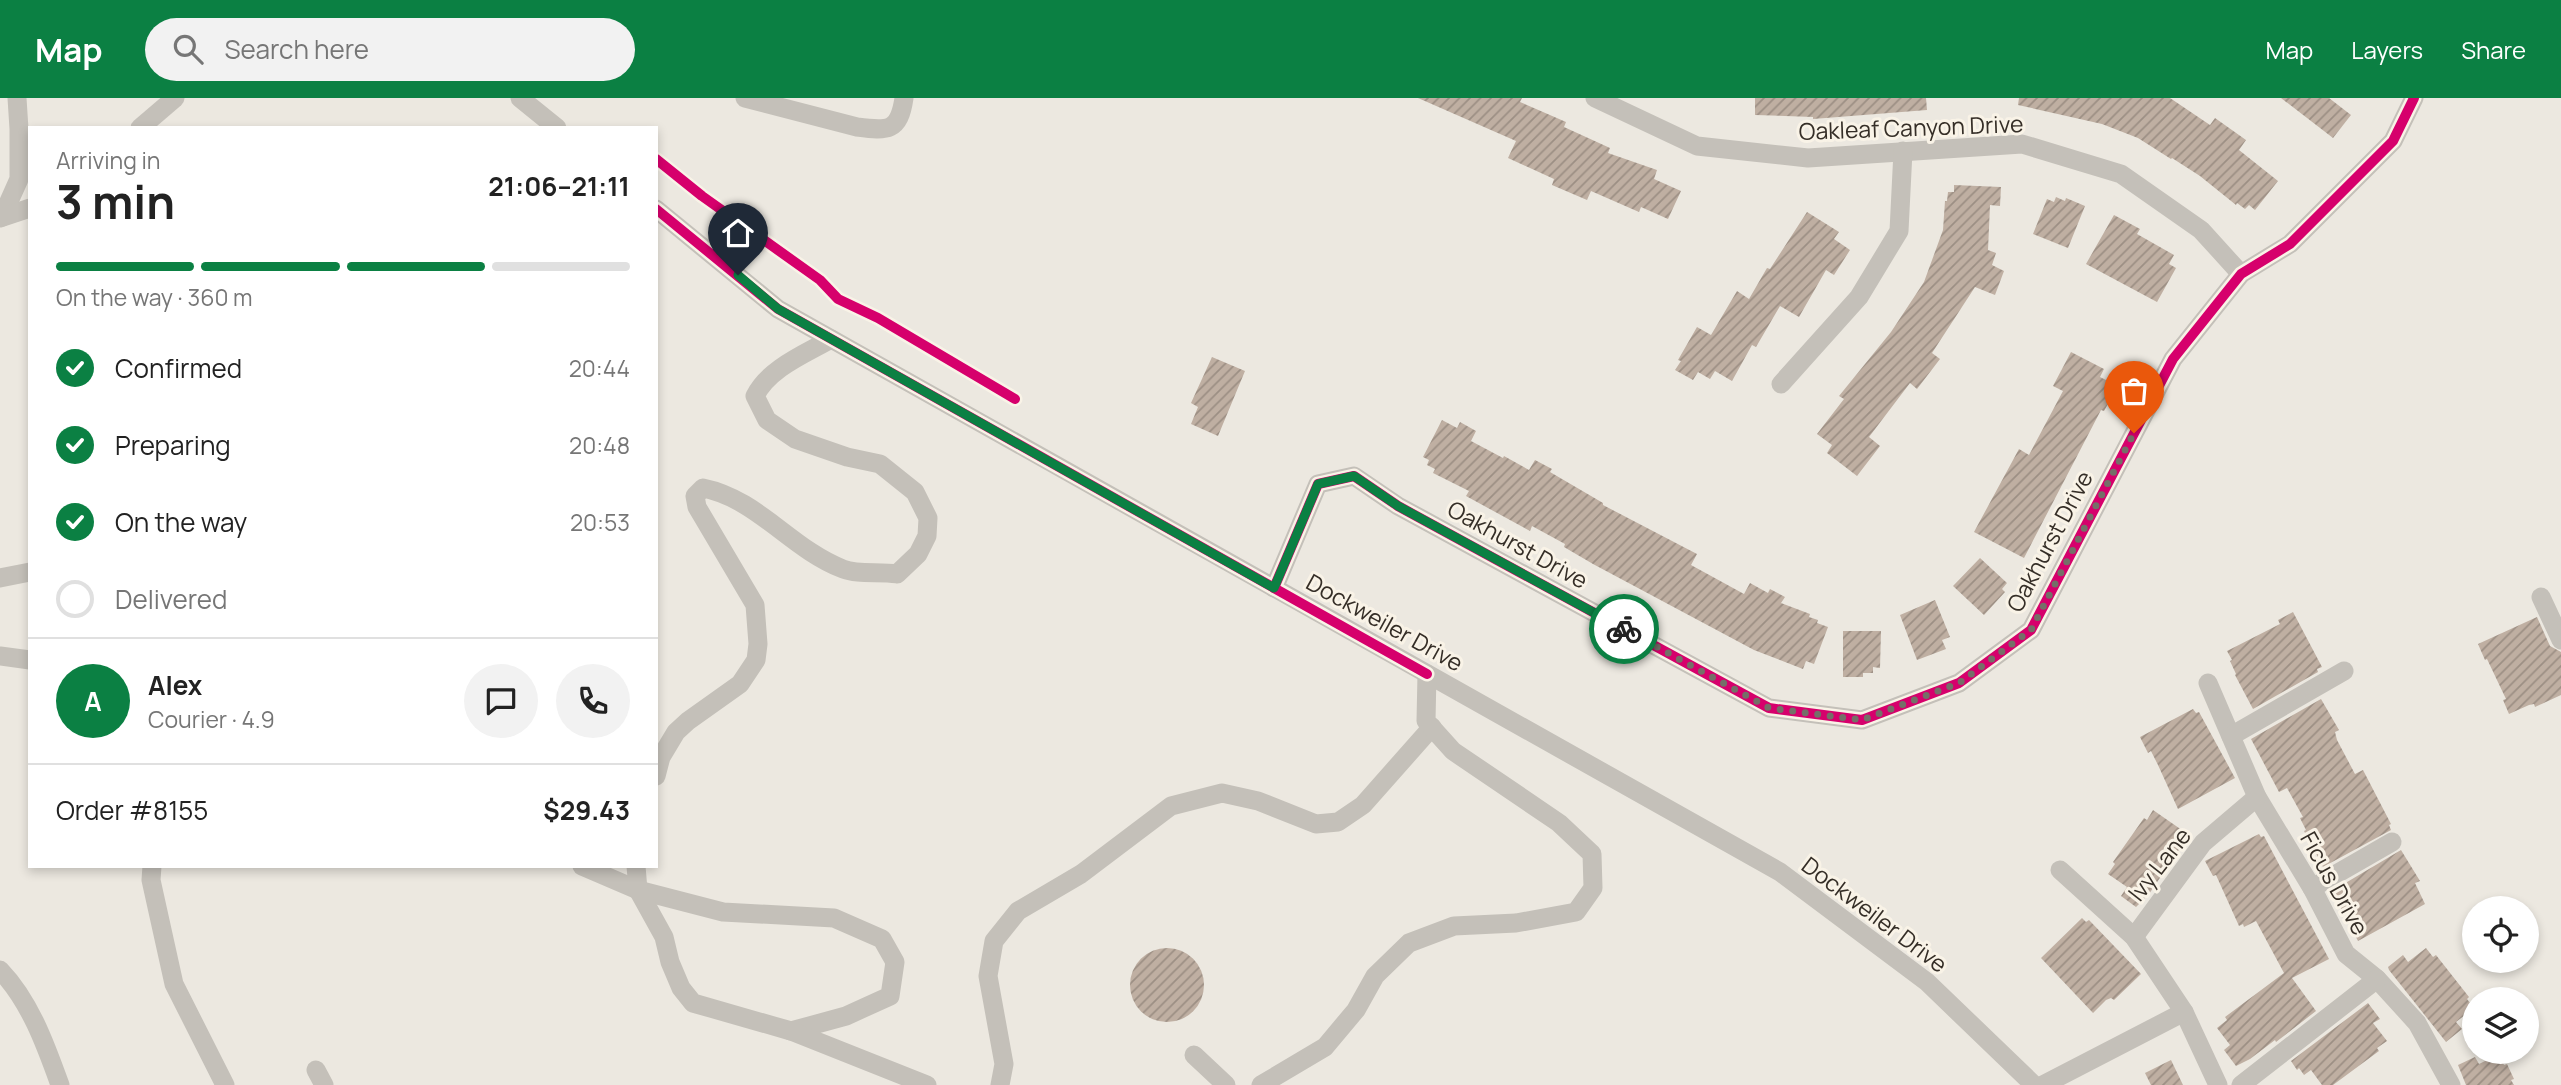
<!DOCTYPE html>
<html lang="en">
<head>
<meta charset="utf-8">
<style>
  :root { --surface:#fff; --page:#f2f2f2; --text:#222; --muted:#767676; --line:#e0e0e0; --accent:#0b8043 }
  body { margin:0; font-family:Manrope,sans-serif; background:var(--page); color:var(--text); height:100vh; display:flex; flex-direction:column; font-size:26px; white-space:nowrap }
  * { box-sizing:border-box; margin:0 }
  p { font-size:23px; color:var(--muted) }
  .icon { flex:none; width:38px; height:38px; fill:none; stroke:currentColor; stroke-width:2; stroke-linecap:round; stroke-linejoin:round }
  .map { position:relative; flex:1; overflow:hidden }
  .details { position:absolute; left:28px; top:28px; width:630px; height:742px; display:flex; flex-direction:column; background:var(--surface); border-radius:0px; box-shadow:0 4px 10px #0003 }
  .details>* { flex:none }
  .controls { position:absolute; left:2462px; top:798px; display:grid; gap:14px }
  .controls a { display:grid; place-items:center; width:77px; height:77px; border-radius:50%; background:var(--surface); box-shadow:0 4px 10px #0003; font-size:35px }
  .pin { position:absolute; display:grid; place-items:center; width:60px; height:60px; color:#fff; margin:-72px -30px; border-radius:50% 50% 50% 0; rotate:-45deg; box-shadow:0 0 7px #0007 }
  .pin .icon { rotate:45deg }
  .courier { position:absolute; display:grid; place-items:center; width:70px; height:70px; margin:-35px; border:5px solid #0b8043; border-radius:50%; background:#fff; color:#222; box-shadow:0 2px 9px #0007 }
  .overview em { font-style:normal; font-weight:700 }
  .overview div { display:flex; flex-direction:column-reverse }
  .overview { display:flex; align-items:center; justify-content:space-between; height:119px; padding:0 28px }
  h1 { font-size:46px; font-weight:700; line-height:52px }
  .bar { display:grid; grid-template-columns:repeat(4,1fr); gap:10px 7px; align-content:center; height:84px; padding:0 28px }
  .bar i { height:9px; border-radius:5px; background:var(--line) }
  .bar .active { background:var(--accent) }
  .bar p { grid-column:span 4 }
  .line { display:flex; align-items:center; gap:18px; padding:0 28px; border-top:2px solid var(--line) }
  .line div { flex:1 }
  .round { display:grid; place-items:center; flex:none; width:74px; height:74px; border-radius:37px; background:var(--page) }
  ol { padding:0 28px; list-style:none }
  li { display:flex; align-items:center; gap:21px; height:77px }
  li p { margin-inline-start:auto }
  li .icon { padding:7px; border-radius:50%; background:var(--accent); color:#fff; stroke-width:4 }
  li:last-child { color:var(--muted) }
  li i { width:38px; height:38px; border:4px solid var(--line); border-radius:50% }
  header { display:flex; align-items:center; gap:42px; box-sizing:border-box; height:98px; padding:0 35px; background:var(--accent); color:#fff }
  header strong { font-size:33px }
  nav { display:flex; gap:38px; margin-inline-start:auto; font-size:24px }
  .search { width:490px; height:63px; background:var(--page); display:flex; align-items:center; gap:18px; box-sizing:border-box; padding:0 24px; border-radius:38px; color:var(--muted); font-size:26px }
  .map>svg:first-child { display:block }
  .building { fill:url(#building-hatch) }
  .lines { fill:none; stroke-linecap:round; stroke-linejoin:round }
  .minor { stroke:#c4c0b9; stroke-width:19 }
  .cycleway-casing { stroke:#f9f3e7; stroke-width:15 }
  .cycleway { stroke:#d6006c; stroke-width:10 }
  .done { stroke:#756f68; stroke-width:7; stroke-dasharray:0 12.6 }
  .route { stroke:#0b8043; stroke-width:9 }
  .labels { text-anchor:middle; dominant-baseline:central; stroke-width:6; stroke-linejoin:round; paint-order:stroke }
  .street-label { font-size:23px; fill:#352e27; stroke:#f9f3e7 }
</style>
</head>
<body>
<header>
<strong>Map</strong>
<div class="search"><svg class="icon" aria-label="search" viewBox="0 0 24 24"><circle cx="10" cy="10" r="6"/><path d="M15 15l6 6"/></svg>Search here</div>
<nav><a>Map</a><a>Layers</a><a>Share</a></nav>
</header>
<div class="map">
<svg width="2561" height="987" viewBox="0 0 2561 987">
  <defs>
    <pattern id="building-hatch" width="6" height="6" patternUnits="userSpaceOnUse" patternTransform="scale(1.75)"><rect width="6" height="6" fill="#bfafa2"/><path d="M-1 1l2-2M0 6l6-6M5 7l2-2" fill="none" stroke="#9c8f84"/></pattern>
  </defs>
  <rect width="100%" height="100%" fill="#ece8e0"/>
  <g class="building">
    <polygon points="1418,0 1522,0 1520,4 1566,24 1564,29 1610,50 1608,55 1657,72 1654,81 1681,93 1668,121 1641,109 1639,114 1591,93 1587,102 1552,87 1554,81 1508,60 1516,43"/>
    <polygon points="1755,0 1926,0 1927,12 1813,21 1813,19 1755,17"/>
    <polygon points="2019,0 2170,0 2210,27 2215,20 2246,42 2239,52 2278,83 2255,112 2249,107 2245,111 2237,105 2236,107 2200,78 2172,60 2171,61 2138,40 2102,26 2018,7"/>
    <polygon points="2281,0 2329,0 2351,17 2333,40"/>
    <polygon points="1954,87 2001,89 2000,108 1990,107 1988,152 1996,155 1992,167 2004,173 1995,197 1975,189 1932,255 1940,261 1917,291 1910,285 1869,339 1880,348 1857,378 1827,355 1832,347 1817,336 1844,301 1839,298 1891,234 1924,184 1943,132 1945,103 1947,103 1948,94 1954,94"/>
    <polygon points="2056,99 2065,103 2066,100 2085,108 2068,150 2033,136 2047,101 2054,104"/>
    <polygon points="1807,114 1839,134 1834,141 1850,152 1834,177 1826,172 1799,219 1780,208 1756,249 1752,247 1732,283 1715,273 1710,281 1698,274 1693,282 1675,272 1681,263 1678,262 1697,229 1711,237 1737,193 1749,201 1767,170 1770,171"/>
    <polygon points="2114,117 2140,131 2137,136 2174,157 2169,166 2176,170 2157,204 2086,166"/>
    <polygon points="2071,254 2104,271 2100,279 2118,288 2104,313 2101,312 2024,460 1974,434 2019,351 2029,357 2063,293 2053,288"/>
    <polygon points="1212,259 1245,273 1218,338 1191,326 1198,309 1191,305"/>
    <polygon points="1442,322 1457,330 1460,324 1476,333 1471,343 1503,360 1504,358 1529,372 1535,362 1552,371 1550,374 1603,405 1603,407 1697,456 1691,467 1744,496 1750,485 1768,495 1770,491 1785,499 1781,505 1810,516 1809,519 1818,522 1817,525 1828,529 1814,566 1806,563 1803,571 1754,552 1593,466 1564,449 1565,446 1532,428 1530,433 1466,398 1469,393 1433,375 1435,371 1427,367 1429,362 1423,359"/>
    <polygon points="1980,460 2007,485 2002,491 2005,494 1984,517 1953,488"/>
    <polygon points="1935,502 1950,539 1942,542 1946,551 1917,562 1900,517"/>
    <polygon points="2293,514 2322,569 2317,571 2318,574 2253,611 2235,577 2236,576 2230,563 2232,562 2227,553 2280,526 2278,522"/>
    <polygon points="2537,519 2550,548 2561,554 2561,597 2535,609 2534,606 2529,607 2509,616 2503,602 2506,601 2487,561 2485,562 2478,546"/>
    <polygon points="1843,533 1881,533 1880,570 1873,569 1873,575 1863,575 1863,579 1843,579"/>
    <polygon points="2321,601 2339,632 2335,634 2337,642 2355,676 2363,672 2391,726 2389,727 2391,732 2323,769 2304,733 2306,732 2300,720 2303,719 2287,690 2279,694 2251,641"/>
    <polygon points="2193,611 2196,615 2199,614 2235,680 2178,711 2158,667 2151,653 2148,655 2140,639"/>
    <polygon points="2153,712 2189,737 2149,796 2136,809 2121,798 2127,789 2108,776 2115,766 2113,764 2144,720 2147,722"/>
    <polygon points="2259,736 2261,739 2264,738 2329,861 2292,880 2316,913 2276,944 2275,942 2250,961 2236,968 2224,952 2230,947 2217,930 2227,922 2225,919 2284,875 2256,823 2244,829 2243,826 2239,828 2216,777 2213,778 2205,763"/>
    <polygon points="2401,752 2420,783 2415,785 2425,806 2358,843 2332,793"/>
    <polygon points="2082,820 2086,824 2089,822 2141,876 2114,902 2111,900 2106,902 2093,915 2041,860"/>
    <polygon points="2426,850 2433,859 2436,857 2469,899 2467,901 2474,910 2456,924 2462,931 2446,944 2389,872 2388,869 2403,857 2408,864"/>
    <circle cx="1167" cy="887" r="37"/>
    <polygon points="2368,905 2380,921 2373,925 2387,943 2377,950 2379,953 2333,987 2322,987 2311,972 2304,977 2299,970 2297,972 2291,963"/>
    <polygon points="2499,956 2504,967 2507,966 2514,981 2511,982 2514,987 2466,987 2458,967 2475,959 2479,966"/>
    <polygon points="2171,962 2183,987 2151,987 2145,975"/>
  </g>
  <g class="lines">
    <g class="minor">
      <polyline points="520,0 557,30"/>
      <path d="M745,0L857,29C888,33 899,34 904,0"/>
      <polyline points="1595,0 1697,48 1808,60 2022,46 2121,76 2201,132 2241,176"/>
      <polyline points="140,30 175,0"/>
      <polyline points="656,111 778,211 1780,774 1927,884 2034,987"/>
      <polyline points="2,119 19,81 19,31 17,0"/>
      <polyline points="0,120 30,110"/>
      <polyline points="1781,286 1859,199 1899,133 1903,53"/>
      <polyline points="0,480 30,474"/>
      <polyline points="1274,490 1318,386 1354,378 1398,408 1769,610 1862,622 1959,585 2031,532 2173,261 2241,176 2290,146 2393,43 2414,0"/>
      <polyline points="2541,499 2561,542"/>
      <polyline points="0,558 30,562"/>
      <polyline points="2208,585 2257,699 2312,790 2346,856 2377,881 2417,925 2451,987"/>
      <polyline points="2231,638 2344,573"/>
      <path d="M656,678L661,659L676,634L688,623L740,586L756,562L758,546L755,507L697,409L695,398L703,390C758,401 791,451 843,471C858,477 880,473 897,476L918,456L927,438L928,420L915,394L880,366L847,359L795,341L767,322L755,298C769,270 805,256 831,241"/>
      <polyline points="152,768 151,782 174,886 225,987"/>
      <polyline points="582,768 638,792 723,814 834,820 882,841 895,864 890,898 846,918 791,933"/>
      <polyline points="636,768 638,792 664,839 670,864 681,890 693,905 791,933 927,987"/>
      <polyline points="2060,772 2134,839 2184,914 2218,987"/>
      <polyline points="2312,790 2392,744"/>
      <polyline points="2134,839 2203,745 2257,699"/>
      <path d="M0,872C30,903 46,948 60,987"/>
      <polyline points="1194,957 1226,987"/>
      <polyline points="316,972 324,987"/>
      <polyline points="1000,987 1004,966 988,878 994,843 1018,813 1081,776 1171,708 1222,695 1258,703 1316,726 1338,724 1363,707 1432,629"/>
      <polyline points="1261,987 1325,949 1356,912 1375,878 1409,845 1454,828 1516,825 1576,814 1593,790 1592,756 1559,725 1453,653 1426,623 1427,576"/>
      <polyline points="2043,987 2184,914"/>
      <polyline points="2241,987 2377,881"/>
    </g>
    <g class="cycleway-casing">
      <g id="cycleway">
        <polyline points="656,61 702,98 820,182 838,201 878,220 1015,301"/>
        <polyline points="656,111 778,211 1427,576"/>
        <polyline points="1274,490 1318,386 1354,378 1398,408 1769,610 1862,622 1959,585 2031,532 2173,261 2241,176 2290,146 2393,43 2414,0"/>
      </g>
    </g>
    <use href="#cycleway" class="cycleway"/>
  </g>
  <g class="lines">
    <polyline class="done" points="1624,531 1769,610 1862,622 1959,585 2031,532 2134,335"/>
    <polyline class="route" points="738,177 778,211 1274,490 1318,386 1354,378 1398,408 1624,531"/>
  </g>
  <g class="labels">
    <g class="street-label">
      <text transform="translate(1911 29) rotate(-2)">Oakleaf Canyon Drive</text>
      <text transform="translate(2049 443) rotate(-62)">Oakhurst Drive</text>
      <text transform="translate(1518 446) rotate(29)">Oakhurst Drive</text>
      <text transform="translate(1385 524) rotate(29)">Dockweiler Drive</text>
      <text transform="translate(2159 766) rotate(-52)">Ivy Lane</text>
      <text transform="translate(2335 785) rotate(61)">Ficus Drive</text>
      <text transform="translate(1875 816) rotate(37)">Dockweiler Drive</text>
    </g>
  </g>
</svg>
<div class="controls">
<a><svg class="icon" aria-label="locate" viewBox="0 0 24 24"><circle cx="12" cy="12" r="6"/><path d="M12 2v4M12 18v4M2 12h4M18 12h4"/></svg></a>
<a><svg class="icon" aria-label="layers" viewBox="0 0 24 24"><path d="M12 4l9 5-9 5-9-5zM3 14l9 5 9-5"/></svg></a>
</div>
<div class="pin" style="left:2134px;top:335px;background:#ea580c"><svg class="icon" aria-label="bag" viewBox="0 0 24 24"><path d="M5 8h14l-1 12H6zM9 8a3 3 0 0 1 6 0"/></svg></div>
<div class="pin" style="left:738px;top:177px;background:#1f2937"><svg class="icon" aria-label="home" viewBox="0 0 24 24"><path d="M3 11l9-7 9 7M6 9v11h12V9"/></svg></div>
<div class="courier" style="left:1624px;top:531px"><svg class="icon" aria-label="bike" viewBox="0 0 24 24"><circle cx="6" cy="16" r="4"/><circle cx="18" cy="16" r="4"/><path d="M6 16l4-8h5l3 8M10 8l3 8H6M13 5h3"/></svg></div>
<section class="details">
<div class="overview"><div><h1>3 min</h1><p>Arriving in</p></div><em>21:06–21:11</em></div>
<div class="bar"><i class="active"></i><i class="active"></i><i class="active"></i><i></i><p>On the way · 360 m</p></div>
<ol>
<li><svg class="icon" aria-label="check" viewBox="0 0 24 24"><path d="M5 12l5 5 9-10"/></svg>Confirmed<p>20:44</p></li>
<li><svg class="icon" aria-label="check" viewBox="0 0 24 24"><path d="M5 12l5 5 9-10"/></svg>Preparing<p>20:48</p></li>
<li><svg class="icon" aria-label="check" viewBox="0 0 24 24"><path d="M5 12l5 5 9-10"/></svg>On the way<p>20:53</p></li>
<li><i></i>Delivered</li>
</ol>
<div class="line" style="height:126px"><b class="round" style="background:var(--accent);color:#fff">A</b><div><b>Alex</b><p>Courier · 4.9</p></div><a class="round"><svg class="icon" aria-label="chat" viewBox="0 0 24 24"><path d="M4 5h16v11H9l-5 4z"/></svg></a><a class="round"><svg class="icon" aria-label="phone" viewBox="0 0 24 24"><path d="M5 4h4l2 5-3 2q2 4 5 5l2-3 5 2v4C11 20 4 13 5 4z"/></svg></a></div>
<div class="line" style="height:91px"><div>Order #8155</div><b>$29.43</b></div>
</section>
</div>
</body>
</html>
